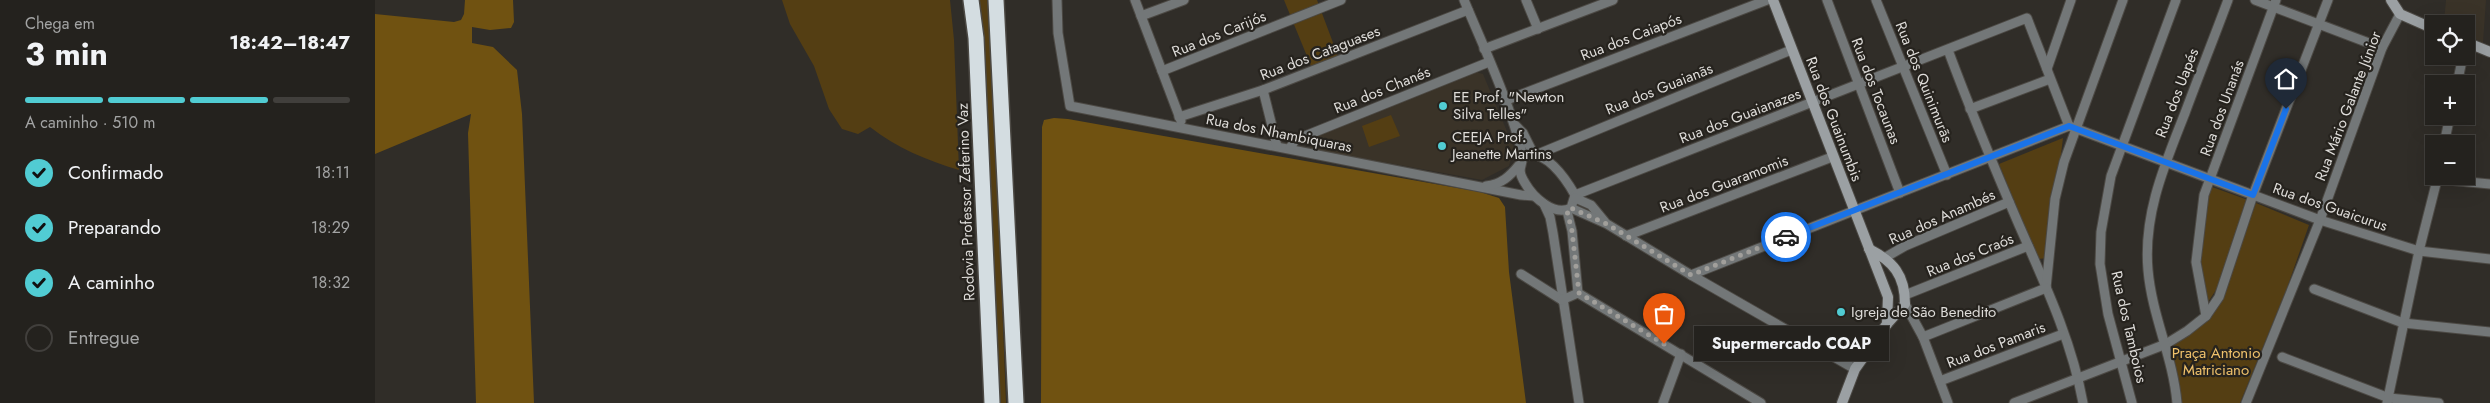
<!DOCTYPE html>
<html lang="pt">
<head>
<meta charset="utf-8">
<style>
  :root { --surface:#24221e; --page:#302f2b; --text:#f1f3f6; --muted:#a3a4a4; --line:#413f3c; --accent:#51ccd3 }
  body { margin:0; font-family:Jost,sans-serif; background:var(--page); color:var(--text); height:100vh; display:flex; flex-direction:column; font-size:19px; white-space:nowrap }
  * { box-sizing:border-box; margin:0 }
  p { font-size:16px; color:var(--muted) }
  .icon { flex:none; width:28px; height:28px; fill:none; stroke:currentColor; stroke-width:2; stroke-linecap:round; stroke-linejoin:round }
  .map { position:relative; flex:1; overflow:hidden }
  .sheet { display:flex; flex-direction:column; background:var(--surface); width:375px }
  .sheet>* { flex:none }
  .buttons { position:absolute; left:2050px; top:15px; display:grid; gap:10px }
  .buttons a { display:grid; place-items:center; width:50px; height:50px; border-radius:0px; background:var(--surface); box-shadow:0 5px 20px #0002,0 0 0 1px var(--line); font-size:25px }
  .pin { position:absolute; display:grid; place-items:center; width:42px; height:42px; color:#fff; margin:-51px -21px; border-radius:50% 50% 50% 0; rotate:-45deg; box-shadow:0 0 5px #0007 }
  .pin .icon { rotate:45deg }
  .courier { position:absolute; display:grid; place-items:center; width:50px; height:50px; margin:-25px; border:4px solid #1a73e8; border-radius:50%; background:#fff; color:#222; box-shadow:0 1px 6px #0007 }
  .bubble { position:absolute; height:35px; border-radius:0px; background:var(--surface); box-shadow:0 5px 20px #0002,0 0 0 1px var(--line); font-size:16px; font-weight:700; line-height:35px; text-align:center }
  .overview em { font-style:normal; font-weight:700 }
  .overview div { display:flex; flex-direction:column-reverse }
  .overview { display:flex; align-items:center; justify-content:space-between; height:85px; padding:0 25px }
  h1 { font-size:32px; font-weight:700; line-height:38px }
  .bar { display:grid; grid-template-columns:repeat(4,1fr); gap:8px 5px; align-content:center; height:60px; padding:0 25px }
  .bar i { height:6px; border-radius:4px; background:var(--line) }
  .bar .on { background:var(--accent) }
  .bar p { grid-column:span 4 }
  ol { padding:0 25px; list-style:none }
  li { display:flex; align-items:center; gap:15px; height:55px }
  li p { margin-inline-start:auto }
  li .icon { padding:5px; border-radius:50%; background:var(--accent); color:#111; stroke-width:4 }
  li:last-child { color:var(--muted) }
  li i { width:28px; height:28px; border:2px solid var(--line); border-radius:50% }
  main { display:flex; flex:1; min-height:0 }
  .map>svg:first-child { display:block }
  .built { fill:#3a3328 }
  .green { fill:#543e13 }
  .forest { fill:#705211 }
  .lines { fill:none; stroke-linecap:round; stroke-linejoin:round }
  .street-casing { stroke:#4c4944; stroke-width:11 }
  .secondary-casing { stroke:#4c4944; stroke-width:12 }
  .highway-casing { stroke:#4c4944; stroke-width:18 }
  .street { stroke:#737778; stroke-width:9 }
  .secondary { stroke:#9ba0a3; stroke-width:10 }
  .highway { stroke:#d4dde1; stroke-width:15 }
  .done { stroke:#a19f9b; stroke-width:5; stroke-dasharray:0 9 }
  .route { stroke:#1a73e8; stroke-width:6 }
  .poi-dot { fill:#51ccd3; stroke:#26231e; stroke-width:2 }
  .labels { text-anchor:middle; dominant-baseline:central; stroke-width:4.5; stroke-linejoin:round; paint-order:stroke }
  .street-label { font-size:15px; fill:#dedcd9; stroke:#26231e }
  .poi-label { font-size:15px; fill:#dedcd9; stroke:#26231e; text-anchor:start }
  .park-label { font-size:15px; fill:#efc16b; stroke:#26231e }
</style>
</head>
<body>
<main>
<section class="sheet">
<div class="overview"><div><h1>3 min</h1><p>Chega em</p></div><em>18:42–18:47</em></div>
<div class="bar"><i class="on"></i><i class="on"></i><i class="on"></i><i></i><p>A caminho · 510 m</p></div>
<ol>
<li><svg class="icon" aria-label="check" viewBox="0 0 24 24"><path d="M5 12l5 5 9-10"/></svg>Confirmado<p>18:11</p></li>
<li><svg class="icon" aria-label="check" viewBox="0 0 24 24"><path d="M5 12l5 5 9-10"/></svg>Preparando<p>18:29</p></li>
<li><svg class="icon" aria-label="check" viewBox="0 0 24 24"><path d="M5 12l5 5 9-10"/></svg>A caminho<p>18:32</p></li>
<li><i></i>Entregue</li>
</ol>
</section>
<div class="map">
<svg width="2115" height="403" viewBox="0 0 2115 403">
  <rect width="100%" height="100%" fill="#302d28"/>
  <g class="built">
    <polygon points="2071,0 2111,0 2108,43 2091,34 2091,24 2073,24 2069,21"/>
    <polygon points="1101,72 1108,74 1139,148 1134,166 1107,180 936,149 933,139"/>
  </g>
  <g class="green">
    <path d="M407,0H575L579,40L584,170C551,160 522,148 495,127L483,134L467,129L454,109L439,66L415,24Z"/>
    <polygon points="602,0 613,0 617,44 631,403 621,403"/>
    <polygon points="909,0 942,0 963,56 936,66"/>
    <polygon points="1016,115 1025,136 994,147 987,126"/>
    <polygon points="1688,138 1673,258 1663,259 1624,164"/>
    <polygon points="1837,187 1873,200 1843,287 1833,302 1824,257 1831,200"/>
    <polygon points="1881,203 1934,225 1912,288 1865,403 1807,403 1797,345 1832,320 1844,304"/>
  </g>
  <g class="forest">
    <polygon points="90,0 138,0 139,22 136,28 115,30 97,27 97,43 118,47 142,70 147,114 159,403 101,403 93,133 96,114 0,154 0,14 79,22 86,20 89,14"/>
    <polygon points="679,118 693,119 1105,192 1124,198 1130,207 1134,272 1151,403 666,403 667,127 669,120"/>
  </g>
  <g class="lines">
    <g class="street-casing">
      <g id="street">
        <polyline points="682,0 683,33 695,106 1146,195 1159,196"/>
        <polyline points="760,0 806,121"/>
        <path d="M1089,0C1106,41 1126,83 1139,125C1142,134 1146,145 1147,155C1149,167 1140,167 1150,183C1158,197 1179,217 1196,208L1200,195C1191,179 1169,146 1148,157"/>
        <polyline points="1151,0 1163,29"/>
        <polyline points="1452,0 1525,193"/>
        <polyline points="1501,0 1572,175"/>
        <polyline points="1880,0 2007,48"/>
        <polyline points="766,16 809,0"/>
        <polyline points="1109,49 1238,0"/>
        <path d="M1573,50C1595,109 1619,167 1644,225C1669,282 1697,341 1708,403"/>
        <polyline points="1672,69 1696,0"/>
        <polyline points="787,71 966,0"/>
        <polyline points="2082,84 2088,56"/>
        <polyline points="888,90 902,146"/>
        <polyline points="1129,101 1392,0"/>
        <polyline points="1595,109 1675,79"/>
        <polyline points="804,117 888,90 1093,10"/>
        <polyline points="1140,125 1148,133 1158,153"/>
        <polyline points="2069,144 2075,116"/>
        <polyline points="915,148 920,140 1114,62"/>
        <polyline points="1163,154 1416,50"/>
        <polyline points="2062,179 2115,184"/>
        <path d="M1111,186C1127,184 1135,176 1144,165"/>
        <polyline points="1200,195 1652,18 1694,126"/>
        <polyline points="1200,198 1216,205 1230,222"/>
        <polyline points="1169,204 1175,217 1178,233 1204,403"/>
        <polyline points="1196,208 1232,224 1316,275 1480,369"/>
        <polyline points="1192,211 1197,231 1203,293"/>
        <polyline points="1251,236 1457,157"/>
        <polyline points="1511,257 1530,246 1634,202"/>
        <polyline points="1146,274 1187,300"/>
        <polyline points="1316,275 1694,126 1945,220 2044,251 2115,259"/>
        <polyline points="1671,288 1680,199 1689,162 1748,0"/>
        <polyline points="1939,289 2028,323 2115,332"/>
        <polyline points="1530,295 1653,246"/>
        <polyline points="1187,300 1203,293 1386,403"/>
        <polyline points="1530,304 1548,337 1573,403"/>
        <polyline points="1831,316 1821,262 1829,195 1901,0"/>
        <polyline points="1548,337 1671,288"/>
        <polyline points="1907,357 2014,398 2064,403"/>
        <polyline points="1565,381 1688,334"/>
        <polyline points="1288,403 1306,354"/>
        <polyline points="1639,403 1791,344 1812,331 1831,316 1844,297 1878,195 1953,0"/>
        <polyline points="1757,403 1733,314 1725,264 1726,232 1736,176 1801,0"/>
        <path d="M1802,403C1798,357 1777,316 1773,270C1768,214 1790,164 1810,113C1824,75 1839,38 1853,0"/>
        <polyline points="1871,403 1945,220 2007,48 2025,14"/>
        <polyline points="2012,403 2044,251 2063,176"/>
      </g>
    </g>
    <g class="secondary-casing">
      <g id="secondary">
        <polyline points="1398,0 1513,297 1512,324"/>
        <polyline points="2016,0 2025,14 2059,29"/>
        <polyline points="2091,42 2115,52"/>
        <path d="M1467,403L1480,369L1512,324L1530,304C1530,275 1518,261 1494,249"/>
      </g>
    </g>
    <g class="highway-casing">
      <g id="highway">
        <polyline points="596,0 601,38 617,403"/>
        <polyline points="621,0 641,403"/>
      </g>
    </g>
    <use href="#street" class="street"/>
    <use href="#secondary" class="secondary"/>
    <use href="#highway" class="highway"/>
  </g>
  <g class="lines">
    <polyline class="done" points="1289,344 1204,293 1197,231 1192,211 1196,208 1232,224 1316,275 1411,237"/>
    <polyline class="route" points="1411,237 1694,126 1878,195 1911,109"/>
  </g>
  <g class="poi-dot">
    <circle cx="1068" cy="106" r="5"/>
    <circle cx="1067" cy="146" r="5"/>
    <circle cx="1466" cy="312" r="5"/>
  </g>
  <g class="labels">
    <g class="street-label">
      <text transform="translate(844 34) rotate(-22)">Rua dos Carijós</text>
      <text transform="translate(1256 37) rotate(-21)">Rua dos Caiapós</text>
      <text transform="translate(945 53) rotate(-21)">Rua dos Cataguases</text>
      <text transform="translate(1549 82) rotate(68)">Rua dos Quinimurãs</text>
      <text transform="translate(1284 89) rotate(-22)">Rua dos Guaianãs</text>
      <text transform="translate(1007 90) rotate(-22)">Rua dos Chanés</text>
      <text transform="translate(1501 91) rotate(69)">Rua dos Tocaunas</text>
      <text transform="translate(1802 93) rotate(-69)">Rua dos Uapés</text>
      <text transform="translate(1973 106) rotate(-69)">Rua Mário Galante Júnior</text>
      <text transform="translate(1847 108) rotate(-70)">Rua dos Unanás</text>
      <text transform="translate(1365 116) rotate(-21)">Rua dos Guaianazes</text>
      <text transform="translate(1459 119) rotate(69)">Rua dos Guainumbis</text>
      <text transform="translate(904 133) rotate(11)">Rua dos Nhambiquaras</text>
      <text transform="translate(1349 184) rotate(-21)">Rua dos Guaramomis</text>
      <text transform="translate(591 202) rotate(-92)">Rodovia Professor Zeferino Vaz</text>
      <text transform="translate(1955 207) rotate(19)">Rua dos Guaicurus</text>
      <text transform="translate(1567 217) rotate(-24)">Rua dos Anambés</text>
      <text transform="translate(1595 255) rotate(-22)">Rua dos Craós</text>
      <text transform="translate(1754 327) rotate(77)">Rua dos Tamboios</text>
      <text transform="translate(1621 345) rotate(-21)">Rua dos Pamaris</text>
    </g>
    <g class="poi-label">
      <text x="1078" y="97">EE Prof. "Newton<tspan x="1078" dy="17">Silva Telles"</tspan></text>
      <text x="1077" y="137">CEEJA Prof.<tspan x="1077" dy="17">Jeanette Martins</tspan></text>
      <text x="1476" y="312">Igreja de São Benedito</text>
    </g>
    <g class="park-label">
      <text x="1841" y="353">Praça Antonio<tspan x="1841" dy="17">Matriciano</tspan></text>
    </g>
  </g>
</svg>
<div class="buttons">
<a><svg class="icon" aria-label="locate" viewBox="0 0 24 24"><circle cx="12" cy="12" r="6"/><path d="M12 2v4M12 18v4M2 12h4M18 12h4"/></svg></a>
<a>+</a>
<a>−</a>
</div>
<div class="pin" style="left:1289px;top:344px;background:#ea580c"><svg class="icon" aria-label="bag" viewBox="0 0 24 24"><path d="M5 8h14l-1 12H6zM9 8a3 3 0 0 1 6 0"/></svg></div>
<div class="pin" style="left:1911px;top:109px;background:#1f2937"><svg class="icon" aria-label="home" viewBox="0 0 24 24"><path d="M3 11l9-7 9 7M6 9v11h12V9"/></svg></div>
<div class="courier" style="left:1411px;top:237px"><svg class="icon" aria-label="car" viewBox="0 0 24 24"><path d="M5 17H2v-5l4-1 3-4h7l3 4 3 1v5h-3M9 17h6M6 11h13"/><circle cx="7" cy="17" r="2"/><circle cx="17" cy="17" r="2"/></svg></div>
<div class="bubble" style="left:1319px;top:326px;width:195px">Supermercado COAP</div>
</div>
</main>
</body>
</html>
